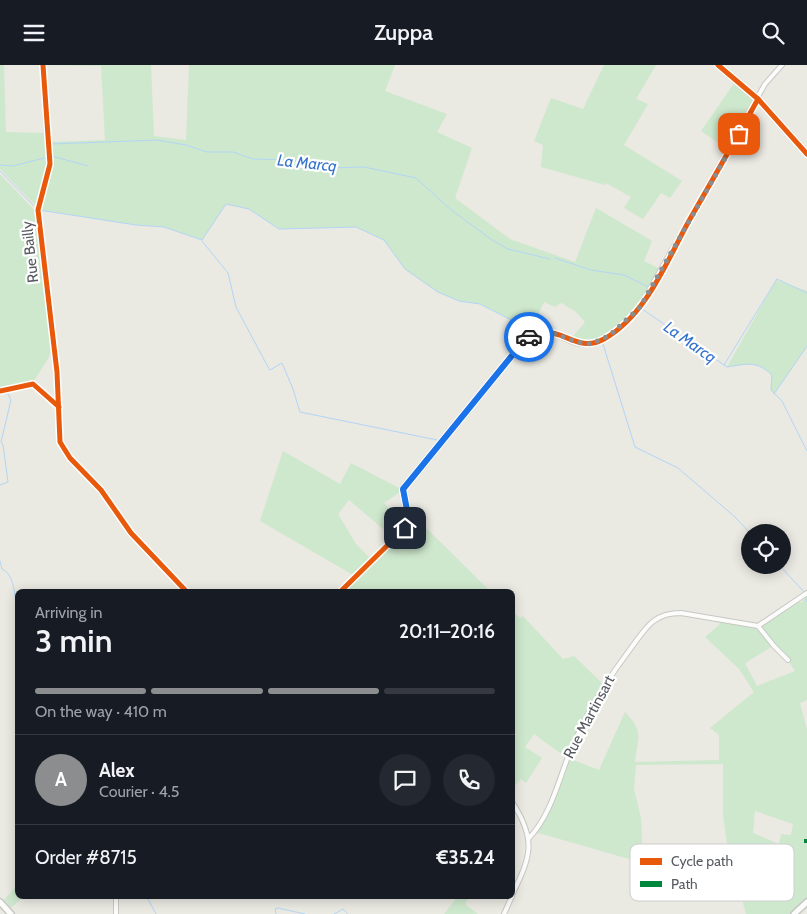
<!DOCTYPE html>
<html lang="en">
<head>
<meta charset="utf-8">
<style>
  :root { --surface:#171b24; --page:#242831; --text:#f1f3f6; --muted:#9ea1a6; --line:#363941; --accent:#8b8d8e }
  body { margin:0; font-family:Cabin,sans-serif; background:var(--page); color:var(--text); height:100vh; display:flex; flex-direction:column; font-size:19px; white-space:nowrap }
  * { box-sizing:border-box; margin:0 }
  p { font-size:16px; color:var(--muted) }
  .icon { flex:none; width:28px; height:28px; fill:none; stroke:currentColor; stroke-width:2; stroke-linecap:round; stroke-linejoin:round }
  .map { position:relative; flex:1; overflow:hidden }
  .details { position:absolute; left:15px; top:524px; width:500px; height:310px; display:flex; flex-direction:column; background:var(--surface); border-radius:8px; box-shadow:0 2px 12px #0003 }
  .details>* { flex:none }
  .tools { position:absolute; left:741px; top:459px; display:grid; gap:10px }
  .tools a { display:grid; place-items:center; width:50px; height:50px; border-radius:50%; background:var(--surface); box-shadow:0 2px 12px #0003; font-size:25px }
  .pin { position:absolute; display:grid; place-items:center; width:42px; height:42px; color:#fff; margin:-21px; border-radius:10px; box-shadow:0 2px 8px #0006 }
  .courier { position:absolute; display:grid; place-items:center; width:50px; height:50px; margin:-25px; border:4px solid #1a73e8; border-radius:50%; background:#fff; color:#222; box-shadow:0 1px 6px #0007 }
  .headline em { font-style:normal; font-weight:600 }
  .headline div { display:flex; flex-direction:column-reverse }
  .headline { display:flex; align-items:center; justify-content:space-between; height:85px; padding:0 20px }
  h1 { font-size:32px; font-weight:600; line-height:38px }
  .bar { display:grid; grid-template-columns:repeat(4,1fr); gap:8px 5px; align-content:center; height:60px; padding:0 20px }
  .bar i { height:6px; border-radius:4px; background:var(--line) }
  .bar .active { background:var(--accent) }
  .bar p { grid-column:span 4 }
  .line { display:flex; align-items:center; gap:12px; padding:0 20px; border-top:1px solid var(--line) }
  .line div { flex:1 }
  .round { display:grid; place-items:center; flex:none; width:52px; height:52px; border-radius:26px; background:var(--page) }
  header { display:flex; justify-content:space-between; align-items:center; height:65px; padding:0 20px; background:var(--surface); font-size:22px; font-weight:600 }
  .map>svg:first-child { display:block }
  .green { fill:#cee8cd; fill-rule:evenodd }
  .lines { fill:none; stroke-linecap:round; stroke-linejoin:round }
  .stream { stroke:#b3d5f6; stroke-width:1 }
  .minor-casing { stroke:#c7c8c6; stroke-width:6 }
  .tertiary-casing { stroke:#c7c8c6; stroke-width:8 }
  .minor { stroke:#fcfcfb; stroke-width:4 }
  .tertiary { stroke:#fcfcfb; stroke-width:5 }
  .quiet { stroke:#00873e; stroke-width:4; stroke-dasharray:8 4; stroke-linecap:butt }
  .cycleway-casing { stroke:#fff; stroke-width:8 }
  .cycleway { stroke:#e8590c; stroke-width:5 }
  .done { stroke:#8b8d8e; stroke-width:5; stroke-dasharray:0 9 }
  .route { stroke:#1a73e8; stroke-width:6 }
  .labels { text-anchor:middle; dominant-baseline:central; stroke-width:4.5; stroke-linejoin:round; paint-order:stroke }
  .street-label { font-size:15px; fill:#585b61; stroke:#fff }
  .water-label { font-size:16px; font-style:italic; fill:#3673cc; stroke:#fff }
  .key { fill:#fff; stroke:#cdced0; stroke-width:1 }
  .key-label { font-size:14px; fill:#585b61 }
</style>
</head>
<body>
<header><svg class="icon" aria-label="menu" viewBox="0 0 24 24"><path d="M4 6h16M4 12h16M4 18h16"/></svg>Zuppa<svg class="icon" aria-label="search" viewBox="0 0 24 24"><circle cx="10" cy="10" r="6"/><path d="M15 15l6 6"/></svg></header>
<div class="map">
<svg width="807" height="849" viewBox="0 0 807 849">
  <rect width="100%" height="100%" fill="#eae9e2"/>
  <g class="green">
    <polygon points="0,0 4,0 6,67 43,68 42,0 45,68 49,96 36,141 0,104"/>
    <path d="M44,0H151L154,71L186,75L189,0H395L385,26L447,49L437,67L472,83L455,133L510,174L575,197L596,143L652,176L644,196L662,205C647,231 620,279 585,279C580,279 575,276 570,275L585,257L575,246L561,238L555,242L544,237L531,265L480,239L459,236L438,227L405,204L384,175L356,162L279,164L249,144L226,139L202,175L164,162L136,160L40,145L50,101H52L50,77L105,75L101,1Z"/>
    <polygon points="604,0 656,0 636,34 648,39 624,80 682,116 670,133 661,128 643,154 624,143 631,132 606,118 605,120 541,102 543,80 534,76 551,33 583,44"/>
    <polygon points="735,17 754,32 753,38 727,84 701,66"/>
    <polygon points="753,46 755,46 675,188 673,187"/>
    <polygon points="0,109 36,147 53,280 48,294 33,317 0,324"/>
    <path d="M776,215L807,226V282L774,329L771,325L772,310C757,295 747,299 727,302Z"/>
    <path d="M283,386L340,419L351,398L403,425L384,438L403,460L404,441L405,458L420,457L490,526H341L342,521L353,510L260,456ZM349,435L395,474L373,496L356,479L338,449Z"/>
    <path d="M807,531V635L800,638L807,664V835L791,849H746L727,779L723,750V699L636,700L634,724L641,753L643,798L535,767L545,748L567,693L534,669L525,682L542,693L526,718L521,714L513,723V546L520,553L523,551L563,594L574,591L603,619L568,693L599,705L625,647C644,667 638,671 635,697L719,695V670L710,663L754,627L739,604L705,572L720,559L718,554L683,546L763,560L800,536L801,538ZM773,581L788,595L795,606L757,621L745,598ZM755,746L793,759L791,770L781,769L779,779L753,768Z"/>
    <polygon points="17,820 18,831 24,831 11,843 4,835"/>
    <polygon points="458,831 469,831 465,839 478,849 444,849"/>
  </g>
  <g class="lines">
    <g class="stream">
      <polyline points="0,100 13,101 48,92"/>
      <polyline points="88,101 52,91 51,79 157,75 186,80 207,87 233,87 253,94 292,95 327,103 364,102 416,113 450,144 492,175 508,184 550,194"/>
      <polyline points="0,106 34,141"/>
      <polyline points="39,145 136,160 164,162 202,175 226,139 249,144 279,164 356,162 384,175 405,204 438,227 459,236 480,239 531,265 532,268"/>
      <polyline points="202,176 228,208 236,242 268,302 270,305 282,298 293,324 300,347 437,375"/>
      <polyline points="555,193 591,205 624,210 649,222"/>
      <path d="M642,244L727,302C747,299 756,295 772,310L771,325L782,336L807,386"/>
      <path d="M535,273C539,272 546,270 550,271C570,273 582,287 603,279L635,382L678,403L735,452L750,468"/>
      <polyline points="724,300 777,214 807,228"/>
      <polyline points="0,328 8,329 11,335 1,377 3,380 8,417 0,420"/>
      <polyline points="774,329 807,281"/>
      <path d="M0,496L2,504C17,511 14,538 18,549"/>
      <polyline points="779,500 805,528"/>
      <polyline points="805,533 807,537"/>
      <polyline points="140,831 148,834 156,849"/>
      <polyline points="276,849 275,844 278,843 305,849"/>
      <polyline points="334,849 343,844 348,849"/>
    </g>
    <g class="minor-casing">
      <g id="minor">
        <polyline points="43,0 50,99 38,145 57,307 60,377 70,393 101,425 131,468 186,526"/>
        <polyline points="0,326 33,319 59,342"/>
        <path d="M341,526L405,463L408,450L403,425L408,418L523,277C553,253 563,283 591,279C611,276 627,255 640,242L765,19L782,0"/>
        <polyline points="758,561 774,581 788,595"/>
        <path d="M512,737C537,775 531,791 512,830"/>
        <path d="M529,773C553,748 560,708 574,677C590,643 608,613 631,583C646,563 653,548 681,548L758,561L807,528"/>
        <polyline points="116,831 116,849"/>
        <polyline points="504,849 512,831"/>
      </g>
    </g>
    <g class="tertiary-casing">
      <g id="tertiary">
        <polyline points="718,0 758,34 807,89"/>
        <polyline points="0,837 11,849"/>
        <polyline points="794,849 807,837"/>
      </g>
    </g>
    <use href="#minor" class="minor"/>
    <use href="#tertiary" class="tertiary"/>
    <polyline class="quiet" points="804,776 807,776"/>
    <g class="cycleway-casing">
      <g id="cycleway">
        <polyline points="43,0 50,99 38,145 57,307 60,377 70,393 101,425 131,468 186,526"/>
        <polyline points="718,0 758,34 807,89"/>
        <polyline points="0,326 33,319 59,342"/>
        <path d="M341,526L405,463L408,450L403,425L408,418L523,277C557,249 572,292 604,274C647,250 667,195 690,154C713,114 736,74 758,34"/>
      </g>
    </g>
    <use href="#cycleway" class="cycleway"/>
  </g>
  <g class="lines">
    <polyline class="done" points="529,272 536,268 550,267 577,277 591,279 610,270 640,242 739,69"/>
    <polyline class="route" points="405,463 408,450 403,424 408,418 523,277 529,272"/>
  </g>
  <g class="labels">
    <g class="street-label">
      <text transform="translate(30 187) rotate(-96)">Rue Bailly</text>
      <text transform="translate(589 652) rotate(-62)">Rue Martinsart</text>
    </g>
    <g class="water-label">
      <text transform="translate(307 98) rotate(6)">La Marcq</text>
      <text transform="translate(690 277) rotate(35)">La Marcq</text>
    </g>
  </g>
  <rect x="630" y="779" width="164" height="57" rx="8" class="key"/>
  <rect x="640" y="793" width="22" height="7" fill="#e8590c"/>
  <rect x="640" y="816" width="22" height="6" fill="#00873e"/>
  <g class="key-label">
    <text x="671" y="801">Cycle path</text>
    <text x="671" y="824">Path</text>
  </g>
</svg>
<div class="tools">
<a><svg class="icon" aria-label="locate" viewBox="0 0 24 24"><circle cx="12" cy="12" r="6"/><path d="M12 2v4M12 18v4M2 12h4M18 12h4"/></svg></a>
</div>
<div class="pin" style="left:739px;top:69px;background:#ea580c"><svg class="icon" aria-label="bag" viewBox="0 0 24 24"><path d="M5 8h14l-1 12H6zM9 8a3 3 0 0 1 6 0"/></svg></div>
<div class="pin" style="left:405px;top:463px;background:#1f2937"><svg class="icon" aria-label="home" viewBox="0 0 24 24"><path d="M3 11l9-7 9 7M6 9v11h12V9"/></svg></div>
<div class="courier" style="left:529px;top:272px"><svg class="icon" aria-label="car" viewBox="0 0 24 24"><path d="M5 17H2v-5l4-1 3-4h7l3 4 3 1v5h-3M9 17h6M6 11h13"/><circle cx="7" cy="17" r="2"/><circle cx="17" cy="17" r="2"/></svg></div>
<section class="details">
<div class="headline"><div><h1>3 min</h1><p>Arriving in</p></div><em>20:11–20:16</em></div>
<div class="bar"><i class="active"></i><i class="active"></i><i class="active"></i><i></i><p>On the way · 410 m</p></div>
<div class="line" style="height:90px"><b class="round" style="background:var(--accent);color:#fff">A</b><div><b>Alex</b><p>Courier · 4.5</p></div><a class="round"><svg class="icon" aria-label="chat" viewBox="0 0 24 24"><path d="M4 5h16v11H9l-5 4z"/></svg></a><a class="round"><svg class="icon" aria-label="phone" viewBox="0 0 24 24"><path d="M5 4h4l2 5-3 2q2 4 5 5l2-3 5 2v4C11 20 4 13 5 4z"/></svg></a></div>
<div class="line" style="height:65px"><div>Order #8715</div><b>€35.24</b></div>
</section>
</div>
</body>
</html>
